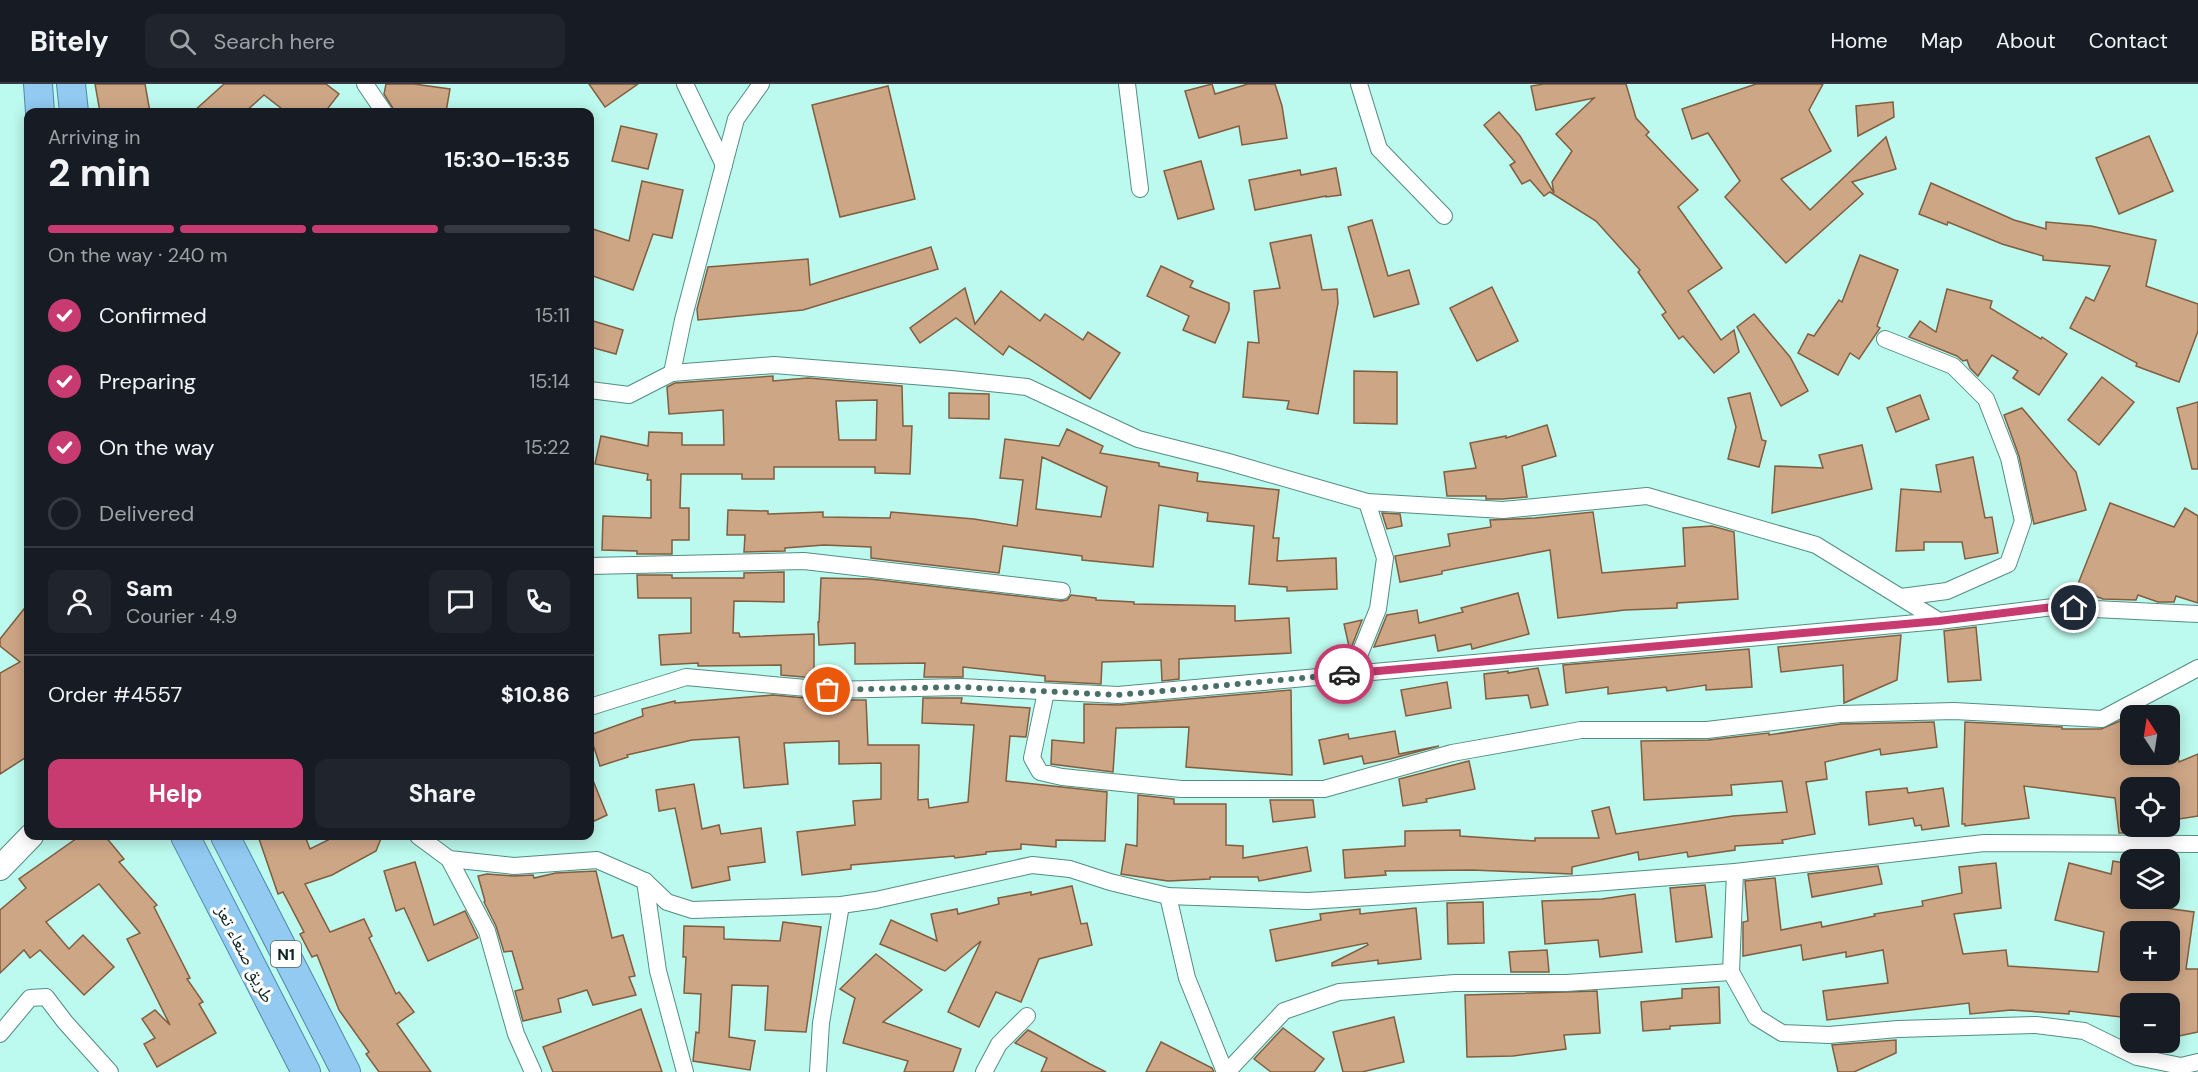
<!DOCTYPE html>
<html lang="en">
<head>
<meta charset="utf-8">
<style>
  :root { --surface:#171b24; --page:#20242c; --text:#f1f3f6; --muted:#9ea1a6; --line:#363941; --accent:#c73b70 }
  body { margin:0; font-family:"DM Sans","Noto Naskh Arabic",sans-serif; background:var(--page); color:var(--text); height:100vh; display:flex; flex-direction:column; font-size:22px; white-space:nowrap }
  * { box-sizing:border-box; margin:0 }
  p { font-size:20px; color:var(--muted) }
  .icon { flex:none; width:33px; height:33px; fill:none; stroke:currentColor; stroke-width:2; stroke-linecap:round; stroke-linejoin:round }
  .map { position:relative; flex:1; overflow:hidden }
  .details { position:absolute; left:24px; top:24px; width:570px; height:732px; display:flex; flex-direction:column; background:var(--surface); border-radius:12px; box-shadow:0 3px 15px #0003 }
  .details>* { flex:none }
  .needle { width:39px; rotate:348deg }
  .buttons { position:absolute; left:2120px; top:621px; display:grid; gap:12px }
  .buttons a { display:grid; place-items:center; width:60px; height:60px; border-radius:12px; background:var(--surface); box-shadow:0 3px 15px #0003; font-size:30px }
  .pin { position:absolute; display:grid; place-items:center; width:51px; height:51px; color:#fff; margin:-26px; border:3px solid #fff; border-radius:50%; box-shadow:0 2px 6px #0007 }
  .courier { position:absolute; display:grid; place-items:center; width:60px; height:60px; margin:-30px; border:4px solid #c73b70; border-radius:50%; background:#fff; color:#222; box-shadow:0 2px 8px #0007 }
  .summary em { font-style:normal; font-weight:700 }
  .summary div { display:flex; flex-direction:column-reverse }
  .summary { display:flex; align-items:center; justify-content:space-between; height:102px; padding:0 24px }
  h1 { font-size:39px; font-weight:700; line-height:45px }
  .bar { display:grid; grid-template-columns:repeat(4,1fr); gap:9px 6px; align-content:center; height:72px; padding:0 24px }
  .bar i { height:8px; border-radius:4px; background:var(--line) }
  .bar .active { background:var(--accent) }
  .bar p { grid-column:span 4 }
  .line { display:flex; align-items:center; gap:15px; padding:0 24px; border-top:2px solid var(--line) }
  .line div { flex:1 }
  .round { display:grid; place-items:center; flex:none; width:63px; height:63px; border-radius:12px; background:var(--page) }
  ol { padding:0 24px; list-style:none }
  li { display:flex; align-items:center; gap:18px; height:66px }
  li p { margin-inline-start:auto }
  li .icon { padding:6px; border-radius:50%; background:var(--accent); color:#fff; stroke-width:4 }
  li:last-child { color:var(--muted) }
  li i { width:33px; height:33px; border:3px solid var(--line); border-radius:50% }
  .cta { display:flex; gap:12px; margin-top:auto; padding:12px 24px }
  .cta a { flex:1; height:69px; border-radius:12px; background:var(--accent); color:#fff; font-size:24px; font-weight:700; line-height:69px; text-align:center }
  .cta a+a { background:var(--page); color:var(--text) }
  header { display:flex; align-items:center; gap:36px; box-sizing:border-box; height:84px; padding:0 30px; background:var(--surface); border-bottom:2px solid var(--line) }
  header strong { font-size:28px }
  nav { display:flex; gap:33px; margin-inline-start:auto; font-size:21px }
  .search { width:420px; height:54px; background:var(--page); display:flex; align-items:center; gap:15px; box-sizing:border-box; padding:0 21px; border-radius:12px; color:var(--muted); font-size:22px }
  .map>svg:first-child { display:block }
  .building { fill:#cda686; stroke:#805e3f; stroke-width:1.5; fill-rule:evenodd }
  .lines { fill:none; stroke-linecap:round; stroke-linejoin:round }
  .minor-casing { stroke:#538d83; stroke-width:18 }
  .secondary-casing { stroke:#538d83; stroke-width:26 }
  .trunk-casing { stroke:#5187a7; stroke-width:30 }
  .minor { stroke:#fff; stroke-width:16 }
  .secondary { stroke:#fff; stroke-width:24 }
  .trunk { stroke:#92caf2; stroke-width:28 }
  .done { stroke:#496f68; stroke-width:6; stroke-dasharray:0 10.8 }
  .route { stroke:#c73b70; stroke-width:8 }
  .labels { text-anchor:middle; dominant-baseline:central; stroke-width:6; stroke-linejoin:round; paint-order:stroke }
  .shield { fill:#fff; stroke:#546663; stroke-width:1.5 }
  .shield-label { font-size:16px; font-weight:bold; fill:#0b2420 }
  .street-label { font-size:18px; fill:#0b2420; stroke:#fff }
</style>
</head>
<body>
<header>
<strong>Bitely</strong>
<div class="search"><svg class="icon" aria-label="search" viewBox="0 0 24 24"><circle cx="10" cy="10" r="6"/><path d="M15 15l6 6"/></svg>Search here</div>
<nav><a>Home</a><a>Map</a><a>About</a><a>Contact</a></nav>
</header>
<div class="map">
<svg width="2198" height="988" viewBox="0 0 2198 988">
  <rect width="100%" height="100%" fill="#bcf9ee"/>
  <g class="building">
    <polygon points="95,0 145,0 150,28 100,28"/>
    <polygon points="224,0 326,0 339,10 325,28 286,28 264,11 245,28 193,28"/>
    <polygon points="386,0 414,0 450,5 446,28 408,28 394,26 384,10"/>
    <polygon points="589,0 638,0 605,23"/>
    <polygon points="1212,0 1215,10 1248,0 1275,0 1282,22 1287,54 1242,61 1239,42 1199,54 1185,7"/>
    <polygon points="1544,0 1626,0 1636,34 1649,48 1646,51 1698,106 1678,123 1722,184 1688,207 1721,256 1734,246 1739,268 1714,289 1683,252 1679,255 1662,231 1666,228 1638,188 1640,186 1596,137 1550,108 1544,112 1530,96 1522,100 1510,81 1515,78 1484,41 1499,28 1520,52 1554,109 1552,98 1572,67 1556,50 1594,14 1536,26 1531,2"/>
    <polygon points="1756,0 1823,0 1809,26 1831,67 1781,95 1810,126 1886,53 1896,85 1852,98 1863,110 1786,179 1725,113 1740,97 1708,49 1692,55 1682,25"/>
    <polygon points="888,2 915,115 840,133 812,21"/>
    <polygon points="1893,18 1894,33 1858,52 1856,22"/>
    <polygon points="621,42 657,50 648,85 612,77"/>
    <polygon points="2149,52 2173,107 2119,130 2096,74"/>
    <polygon points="1201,77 1214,125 1178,135 1164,87"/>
    <polygon points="1336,84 1341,111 1326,113 1326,112 1255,126 1249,96 1300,86 1301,91"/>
    <polygon points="642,97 683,106 672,154 653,150 633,206 590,191 590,144 629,157"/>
    <polygon points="1931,99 2014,136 2046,145 2046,138 2091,142 2156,156 2146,202 2198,220 2198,247 2179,298 2136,282 2137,279 2070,244 2086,213 2094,217 2110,182 2043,176 2043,172 2002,160 1948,138 1947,141 1919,130"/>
    <polygon points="1372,136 1388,192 1409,186 1419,220 1374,233 1348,143"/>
    <polygon points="1311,151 1322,206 1337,205 1338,219 1318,330 1287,325 1289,317 1243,313 1248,258 1259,259 1254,207 1280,204 1270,159"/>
    <polygon points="931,163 938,185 803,226 698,236 697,225 708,183 808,175 810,201"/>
    <polygon points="1860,171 1898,186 1877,242 1880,244 1859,275 1850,269 1838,291 1798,269 1808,250 1814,252 1839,216 1842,218"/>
    <polygon points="1161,182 1193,197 1190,203 1229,219 1229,226 1215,259 1183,246 1189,232 1147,212"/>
    <polygon points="1492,203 1518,257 1477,277 1450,224"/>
    <polygon points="965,204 975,240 1001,207 1040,237 1045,230 1083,256 1088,248 1120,269 1090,315 1009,262 1003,271 956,234 920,259 910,244"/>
    <polygon points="1947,205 1992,217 1990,224 2041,255 2042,253 2067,270 2039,311 2013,294 2018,287 1992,271 1978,292 1970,284 1967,276 1963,277 1957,272 1909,253 1920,237 1936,248"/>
    <polygon points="1754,230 1790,273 1808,307 1781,322 1737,243"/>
    <polygon points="590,236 623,246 616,270 590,263"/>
    <polygon points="1354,287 1397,288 1397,340 1354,339"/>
    <path d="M773,292V297L808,294L902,302L903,342H912L910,390L875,389V383H774V395H742V390H681L680,424H689V456H672V470H637V467L602,466L603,432L651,434V396H647L648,390L595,380L601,352L648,362L649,348L682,349V361H724L723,326L669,330L667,303L675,299ZM877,316L876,356H839L836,317Z"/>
    <polygon points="2102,293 2134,318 2099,361 2068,336"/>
    <polygon points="949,309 989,310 989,335 949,334"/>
    <polygon points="1750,309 1762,356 1766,357 1759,383 1728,375 1736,343 1728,314"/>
    <polygon points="1920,311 1929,335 1896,348 1887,324"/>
    <polygon points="2198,318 2198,385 2192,385 2177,324"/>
    <polygon points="2022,324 2076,388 2086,426 2034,440 2019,372 2004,331"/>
    <polygon points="1547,341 1556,372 1522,382 1527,413 1503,415 1486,415 1486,412 1447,412 1444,388 1476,384 1470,359 1506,352 1506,354"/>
    <path d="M1067,345L1103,362L1100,369L1159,379V382L1198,389L1197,397L1279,406L1273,454H1279L1277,477L1336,474L1337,505L1287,507V503L1249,500L1254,442L1207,437L1208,429L1159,421L1153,483L1082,476V472L1003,462L999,489L871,474V463L824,461L785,464V467L744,468L745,451H727L728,426L768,427V430L823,428V433L890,434L891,428L974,435L1017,442L1023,396L1000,394L1005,355L1059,362ZM1042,373L1107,403L1101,433L1036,425Z"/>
    <polygon points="1862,361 1872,405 1772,429 1775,382 1823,384 1819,371"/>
    <polygon points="1973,373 1985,434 1992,433 1998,469 1965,475 1962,458 1924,458 1924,466 1896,467 1901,405 1941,408 1936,381"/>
    <polygon points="2110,419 2174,443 2185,424 2198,432 2198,519 2176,512 2174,518 2158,518 2138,511 2136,516 2103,515 2076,505"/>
    <polygon points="1593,428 1602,489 1685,482 1683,444 1712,442 1734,448 1738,515 1677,519 1677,524 1625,526 1558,534 1550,466 1442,487 1442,490 1400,498 1395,472 1450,462 1448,450 1491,443 1490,436 1535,434"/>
    <polygon points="1382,429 1400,430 1402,442 1387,445"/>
    <polygon points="784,488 784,518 734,517 733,549 739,549 740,553 814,550 814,594 781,591 781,581 698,582 698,579 661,581 659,551 691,549 691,514 638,514 637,491 672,491 672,494 744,494 744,489"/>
    <polygon points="821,494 870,495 1061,517 1067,516 1071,511 1096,514 1096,516 1134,518 1134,520 1235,522 1235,537 1289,534 1291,569 1179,575 1179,595 1162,597 1161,576 1102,578 1101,600 1045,597 1045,592 963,583 963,593 924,593 925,579 855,580 855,559 819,561 818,538 819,538"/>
    <polygon points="1518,509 1529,550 1472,565 1471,560 1438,567 1435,551 1374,563 1387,531 1417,526 1419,539 1463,528 1461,524"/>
    <polygon points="28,520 28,672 0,690 0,589 20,578 0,562 0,555"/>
    <polygon points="1362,536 1350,567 1344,540"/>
    <polygon points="1976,543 1981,596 1948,598 1944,547"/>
    <polygon points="1901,551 1897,596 1844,619 1843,581 1781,588 1778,563"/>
    <polygon points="1749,565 1752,603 1706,606 1706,601 1667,607 1666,603 1608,610 1608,603 1566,609 1563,581"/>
    <polygon points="1538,584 1548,621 1531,624 1528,611 1486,615 1484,590 1508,587 1508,589"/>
    <polygon points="1447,598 1451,624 1406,632 1401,606"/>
    <polygon points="1291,606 1292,691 1186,683 1189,643 1116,644 1113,688 1051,680 1052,656 1084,659 1084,620 1119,621"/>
    <polygon points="773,611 827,616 866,616 868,661 919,661 918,716 928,715 929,724 968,718 974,641 922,639 923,614 962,614 961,619 1030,624 1026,653 1010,652 1006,697 1107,708 1105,757 1056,756 1056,763 1021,760 1021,765 986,768 986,770 955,774 954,772 851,781 851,785 802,791 797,748 855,741 853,717 881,715 881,679 839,680 839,657 784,659 788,700 744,704 739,653 692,656 627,671 628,673 600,682 590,651 643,632 642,625 675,617 675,619"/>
    <polygon points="2127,634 2130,650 2130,680 2178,673 2179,678 2198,670 2198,732 2173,736 2167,701 2130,704 2130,749 2119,749 2115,714 2024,702 2029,734 1965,742 1965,740 1962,740 1965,638 2062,643 2062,645 2101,645"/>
    <polygon points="1934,638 1937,663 1881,671 1880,665 1825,678 1827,695 1806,698 1815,750 1782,756 1783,759 1735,762 1735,766 1688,773 1687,768 1639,776 1638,768 1572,783 1572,790 1472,786 1385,787 1386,791 1345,794 1343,766 1405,762 1405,747 1460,746 1460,752 1535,757 1535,754 1599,754 1592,727 1609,723 1616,750 1733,732 1787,728 1782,697 1731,701 1732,711 1644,716 1641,657 1708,656 1769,649 1769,651 1841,640"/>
    <polygon points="1395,647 1399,670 1439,662 1390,675 1364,680 1362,672 1324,680 1319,656 1348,650 1349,655"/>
    <polygon points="1469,677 1475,705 1426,715 1427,718 1403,722 1399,695"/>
    <polygon points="590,689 607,731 590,739"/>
    <polygon points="694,700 702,745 719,741 721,750 761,744 765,778 728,783 730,796 692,804 675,724 659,727 656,706"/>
    <polygon points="1907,704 1908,709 1943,704 1949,742 1922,746 1921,741 1915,742 1913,734 1869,741 1866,708"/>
    <polygon points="1138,711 1174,715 1174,720 1226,720 1226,761 1243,762 1243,774 1307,763 1311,787 1259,797 1258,793 1210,793 1210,795 1168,797 1121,790 1126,760 1137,762"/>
    <polygon points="1270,716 1313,716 1315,733 1273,738"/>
    <polygon points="80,752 105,752 124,775 119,778 157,821 154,823 190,894 187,895 203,918 199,920 216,949 157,983 144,960 155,954 142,935 155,926 170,941 127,855 140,849 99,800 46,838 69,865 83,851 114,883 84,911 40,866 30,874 24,866 0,889 0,826 26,804 19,795"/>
    <polygon points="258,752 305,752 310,765 336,752 382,752 376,767 332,791 305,800 330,848 364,835 372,852 369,854 396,910 399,908 414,928 397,940 431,988 379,988 366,970 369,968 339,926 317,871 312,873 300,850 304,848 283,808 278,810"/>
    <path d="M2113,777L2130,780V814H2167L2165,824L2194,828L2186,885H2198V948L2169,954V920H2130V934L2069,927V930L2011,926L1970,930L1969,919L1827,936L1823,907L1888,899L1883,866L1846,873V868L1803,876L1801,861L1743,872V838L1748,837L1745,797L1775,794L1781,846L1821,838L1822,843L1875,832L1874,830L1923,822L1922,817L1962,809L1959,783L1996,779L2001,824L1954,830L1963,870L2006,866L2008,882L2098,888L2104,848L2055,836L2069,779L2111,790ZM2130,848H2169V886H2130Z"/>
    <polygon points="415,778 434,841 465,827 478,854 428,877 404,824 396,827 384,787"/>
    <polygon points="1878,782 1882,800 1812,813 1808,790"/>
    <polygon points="596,787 612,854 623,851 635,892 629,893 636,911 593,921 587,906 558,915 561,928 523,937 515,907 523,905 512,867 504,868 496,842 484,818 485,817 478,792 487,790 513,792 533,791 534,794 556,789"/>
    <polygon points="1705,801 1712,853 1676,858 1670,804"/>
    <polygon points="1072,802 1081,840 1087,839 1092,861 1039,875 1021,918 996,908 979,943 948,928 981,857 945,887 880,860 891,836 937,857 931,830 957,825 958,830 999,820 998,814 1031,808 1031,811"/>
    <polygon points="1635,810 1642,868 1600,873 1598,856 1545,860 1542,817 1602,815"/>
    <polygon points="1483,818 1484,859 1448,860 1447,819"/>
    <polygon points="1416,824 1421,875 1378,880 1378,876 1332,882 1332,879 1368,861 1367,859 1276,877 1270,846 1321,836 1320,830 1360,825 1360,830"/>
    <polygon points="783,838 821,843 806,948 765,946 768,902 732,901 729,953 755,957 750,986 693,977 696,948 699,949 701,910 684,909 686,873 683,873 684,842 724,843 724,855 780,857"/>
    <polygon points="1547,866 1549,888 1511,888 1509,868"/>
    <polygon points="876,870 922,906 883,938 961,965 953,988 904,988 908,977 843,959 855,914 840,905"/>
    <polygon points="1719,903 1720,939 1670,942 1670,945 1643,947 1641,918 1682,914 1682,905"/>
    <polygon points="1597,907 1600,949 1564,951 1566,965 1513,972 1467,973 1465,911"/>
    <polygon points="641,925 662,988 553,988 543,963"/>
    <polygon points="1394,933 1404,978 1362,988 1343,988 1333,948"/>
    <polygon points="1283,944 1324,975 1314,988 1271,988 1254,975"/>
    <polygon points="1028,946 1090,980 1106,988 1041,988 1047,974 1015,959"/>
    <polygon points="1896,956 1896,969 1854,988 1838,988 1832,961"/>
    <polygon points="1161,958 1212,984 1214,988 1146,988"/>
  </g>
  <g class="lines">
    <g class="minor-casing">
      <g id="minor">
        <polyline points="365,0 384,28"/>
        <polyline points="685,0 724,81"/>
        <polyline points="1127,0 1140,105"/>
        <polyline points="1359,0 1379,65 1444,132"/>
        <polyline points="1885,255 1953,282 1986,315 2009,374 2023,437 2008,480 1947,507 1901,513"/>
        <polyline points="672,289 683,236 736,35 761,0"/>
        <polyline points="590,306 629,311 672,289 774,281 951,295 1027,303 1138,355 1225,377 1367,418 1503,426 1647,412 1816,461 1939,537 2053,523 2198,530"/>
        <polyline points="590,482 804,477 1062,507"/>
        <polyline points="1352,589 1378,525 1385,474 1367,418"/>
        <polyline points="1046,608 1032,674 1040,688 1062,693 1181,705 1324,705 1452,669 1581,646 1707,646 1840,630 1954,627 2102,635 2198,584"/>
        <polyline points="590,623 686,593 828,606 961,603 1118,611 1939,537"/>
        <polyline points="418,752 449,775 514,782 597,776 645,797 667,818 692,826 841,821 876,816 1032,781 1070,785 1110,798 1168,812 1308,817 1594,799 1735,788 1984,759 2198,760"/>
        <polyline points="449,775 487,847 516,950 533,988"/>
        <polyline points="1735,788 1731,888 1756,933 1782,949 1829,951 1898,945 2036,941 2084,947 2137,973 2181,982 2198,978"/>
        <polyline points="645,797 658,887 685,988"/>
        <polyline points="1168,812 1187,894 1225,988"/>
        <polyline points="0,950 30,914 46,913 65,938 110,988"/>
        <polyline points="818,988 821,939 841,821"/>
        <polyline points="984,988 999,960 1027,932"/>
        <polyline points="1227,988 1284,927 1339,908 1455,899 1566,899 1731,888"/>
      </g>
    </g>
    <g class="secondary-casing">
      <polyline id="secondary" points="0,784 31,752"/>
    </g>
    <g class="trunk-casing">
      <g id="trunk">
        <polyline points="38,0 40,28"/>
        <polyline points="71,0 74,28"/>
        <polyline points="185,752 306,988"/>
        <polyline points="225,752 346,988"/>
      </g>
    </g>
    <use href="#minor" class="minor"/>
    <use href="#secondary" class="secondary"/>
    <use href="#trunk" class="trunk"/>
  </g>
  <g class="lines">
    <polyline class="done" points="828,606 961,603 1118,611 1344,590"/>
    <polyline class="route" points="1344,590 1939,537 2053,523 2074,524"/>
  </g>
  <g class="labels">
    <rect class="shield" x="271" y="857" width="30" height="26" rx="4.5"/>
    <g class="shield-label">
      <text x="286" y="870">N1</text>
    </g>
    <g class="street-label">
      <text transform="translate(245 870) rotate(63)">طريق صنعاء تعز</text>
    </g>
  </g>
</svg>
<div class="buttons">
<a><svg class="needle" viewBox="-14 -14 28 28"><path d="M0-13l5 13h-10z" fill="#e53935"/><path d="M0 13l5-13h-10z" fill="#9ea1a6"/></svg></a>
<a><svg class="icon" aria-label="locate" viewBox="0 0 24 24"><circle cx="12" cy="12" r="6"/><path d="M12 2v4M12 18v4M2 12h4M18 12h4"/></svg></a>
<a><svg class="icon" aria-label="layers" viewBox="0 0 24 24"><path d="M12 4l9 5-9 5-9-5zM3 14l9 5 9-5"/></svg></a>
<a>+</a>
<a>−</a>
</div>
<div class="pin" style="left:828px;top:606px;background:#ea580c"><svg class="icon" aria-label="bag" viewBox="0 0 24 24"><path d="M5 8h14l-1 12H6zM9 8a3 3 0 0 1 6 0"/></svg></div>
<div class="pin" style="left:2074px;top:524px;background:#1f2937"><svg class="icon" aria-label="home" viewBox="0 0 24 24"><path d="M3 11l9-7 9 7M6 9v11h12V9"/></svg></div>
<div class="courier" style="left:1344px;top:590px"><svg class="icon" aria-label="car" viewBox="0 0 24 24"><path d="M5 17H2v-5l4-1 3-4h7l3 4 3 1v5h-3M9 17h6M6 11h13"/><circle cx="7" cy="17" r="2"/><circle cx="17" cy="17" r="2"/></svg></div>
<section class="details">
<div class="summary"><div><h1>2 min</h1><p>Arriving in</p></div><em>15:30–15:35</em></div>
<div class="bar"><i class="active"></i><i class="active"></i><i class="active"></i><i></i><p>On the way · 240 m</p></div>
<ol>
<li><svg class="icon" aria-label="check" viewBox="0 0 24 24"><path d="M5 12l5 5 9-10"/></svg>Confirmed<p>15:11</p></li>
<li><svg class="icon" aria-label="check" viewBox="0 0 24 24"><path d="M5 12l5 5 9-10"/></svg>Preparing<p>15:14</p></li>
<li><svg class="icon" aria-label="check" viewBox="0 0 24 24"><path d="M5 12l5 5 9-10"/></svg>On the way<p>15:22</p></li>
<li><i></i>Delivered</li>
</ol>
<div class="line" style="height:108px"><a class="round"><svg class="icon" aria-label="person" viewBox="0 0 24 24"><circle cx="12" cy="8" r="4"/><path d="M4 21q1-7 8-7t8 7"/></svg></a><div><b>Sam</b><p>Courier · 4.9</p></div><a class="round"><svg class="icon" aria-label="chat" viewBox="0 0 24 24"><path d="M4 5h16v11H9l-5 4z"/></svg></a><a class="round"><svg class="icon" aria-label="phone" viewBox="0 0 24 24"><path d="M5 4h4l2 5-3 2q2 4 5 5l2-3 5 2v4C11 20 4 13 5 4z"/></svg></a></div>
<div class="line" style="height:78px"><div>Order #4557</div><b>$10.86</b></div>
<div class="cta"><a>Help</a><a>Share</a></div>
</section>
</div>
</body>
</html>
